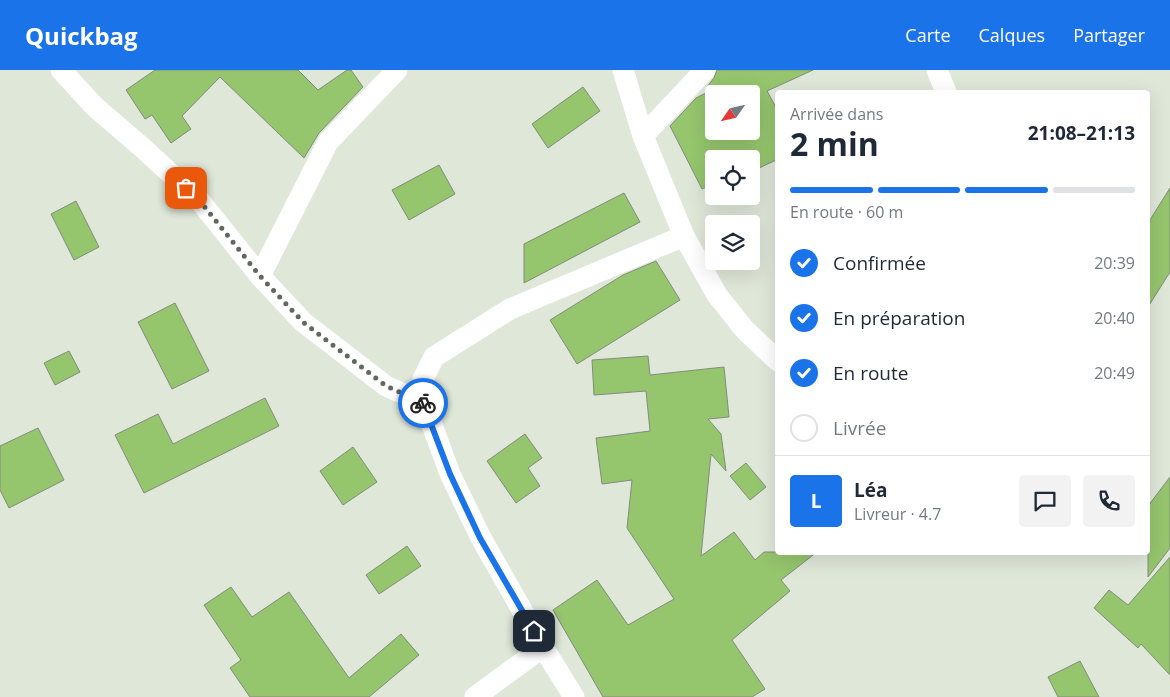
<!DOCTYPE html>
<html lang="fr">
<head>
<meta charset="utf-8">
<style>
  :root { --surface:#fff; --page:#f2f2f3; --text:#1f2937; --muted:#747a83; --line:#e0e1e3; --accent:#1a73e8 }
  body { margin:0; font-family:"Open Sans",sans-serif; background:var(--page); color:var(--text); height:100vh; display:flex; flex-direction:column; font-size:19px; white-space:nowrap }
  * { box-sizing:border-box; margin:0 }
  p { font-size:16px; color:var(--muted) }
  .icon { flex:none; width:28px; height:28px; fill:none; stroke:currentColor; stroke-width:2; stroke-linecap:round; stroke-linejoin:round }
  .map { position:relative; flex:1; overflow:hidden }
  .side { position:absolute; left:775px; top:20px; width:375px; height:465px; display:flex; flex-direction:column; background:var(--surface); border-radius:5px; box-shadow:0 5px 20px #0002 }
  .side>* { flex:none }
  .needle { width:32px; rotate:236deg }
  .fabs { position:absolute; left:705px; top:15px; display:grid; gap:10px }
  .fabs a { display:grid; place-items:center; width:55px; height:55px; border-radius:5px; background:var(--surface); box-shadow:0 5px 20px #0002; font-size:25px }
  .pin { position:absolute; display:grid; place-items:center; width:42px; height:42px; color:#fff; margin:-21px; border-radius:10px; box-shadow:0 2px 8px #0006 }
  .courier { position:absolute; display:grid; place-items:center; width:50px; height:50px; margin:-25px; border:4px solid #1a73e8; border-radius:50%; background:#fff; color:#222; box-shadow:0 1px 6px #0007 }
  .summary em { font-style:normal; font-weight:700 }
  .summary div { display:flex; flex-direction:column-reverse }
  .summary { display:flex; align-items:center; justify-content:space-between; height:85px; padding:0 15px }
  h1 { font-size:32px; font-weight:700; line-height:38px }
  .bar { display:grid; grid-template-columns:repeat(4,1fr); gap:8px 5px; align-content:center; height:60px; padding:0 15px }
  .bar i { height:6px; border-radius:4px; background:var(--line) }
  .bar .on { background:var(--accent) }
  .bar p { grid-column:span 4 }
  .line { display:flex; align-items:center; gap:12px; padding:0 15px; border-top:1px solid var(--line) }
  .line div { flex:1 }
  .round { display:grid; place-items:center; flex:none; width:52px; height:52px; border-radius:5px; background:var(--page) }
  ol { padding:0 15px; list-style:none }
  li { display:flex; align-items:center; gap:15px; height:55px }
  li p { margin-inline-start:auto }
  li .icon { padding:5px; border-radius:50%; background:var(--accent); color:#fff; stroke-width:4 }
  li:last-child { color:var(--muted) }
  li i { width:28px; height:28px; border:2px solid var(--line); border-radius:50% }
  header { display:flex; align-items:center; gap:30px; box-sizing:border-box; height:70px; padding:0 25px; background:var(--accent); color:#fff }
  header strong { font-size:24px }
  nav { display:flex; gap:28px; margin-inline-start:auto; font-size:18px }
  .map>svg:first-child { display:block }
  .building { fill:#95c56d; stroke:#838b7e; fill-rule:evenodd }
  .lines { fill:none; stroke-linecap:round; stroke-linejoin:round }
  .minor { stroke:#fff; stroke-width:21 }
  .done { stroke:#62675f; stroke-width:5; stroke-dasharray:0 9 }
  .route { stroke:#1a73e8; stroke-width:6 }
</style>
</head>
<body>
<header>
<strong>Quickbag</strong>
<nav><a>Carte</a><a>Calques</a><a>Partager</a></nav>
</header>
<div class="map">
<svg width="1170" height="627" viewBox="0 0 1170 627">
  <rect width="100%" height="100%" fill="#dfe7d9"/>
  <g class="building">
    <polygon points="155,0 298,0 318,20 347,0 351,0 363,17 319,63 304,88 220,7 182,46 191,59 171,73 152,45 145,49 126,20"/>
    <path d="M717,0H813L767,21L778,41V89L751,102V89H714V113L702,119L670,56L696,28L708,22L706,18L714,8ZM714,24H751V61H714Z"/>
    <polygon points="583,17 600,41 548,78 532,54"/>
    <polygon points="439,95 455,124 409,150 392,120"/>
    <polygon points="1170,118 1170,202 1148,237 1148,153"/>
    <polygon points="624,123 640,152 524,213 524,174"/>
    <polygon points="76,131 99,177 74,190 51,144"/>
    <polygon points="656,191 680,230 577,294 550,250 623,205"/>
    <polygon points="175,233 209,301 172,319 138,252"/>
    <polygon points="69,281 80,302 55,315 44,293"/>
    <polygon points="648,286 650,305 724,297 729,347 708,349 721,364 726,401 711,384 701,486 734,462 755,490 764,482 817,482 781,510 790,521 732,570 765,619 752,627 603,627 553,540 597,510 628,555 674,529 627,458 632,410 602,414 596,368 650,361 646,321 594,325 592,290"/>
    <polygon points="265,328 279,356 144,423 115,365 158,344 173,374"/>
    <polygon points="38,358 64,410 9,438 0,420 0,376"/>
    <polygon points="525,364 542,388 528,398 540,416 516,433 487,391"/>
    <polygon points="353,377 377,412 343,435 320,401"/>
    <polygon points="746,393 766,417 750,430 730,406"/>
    <polygon points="1170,407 1170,478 1148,507 1148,436"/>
    <polygon points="407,476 421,496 379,524 366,505"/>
    <polygon points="1170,487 1170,605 1141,574 1138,578 1094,538 1109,520 1128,535"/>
    <polygon points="231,517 252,547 289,522 349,608 401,564 419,585 369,627 250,627 230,598 241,590 204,535"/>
    <polygon points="1080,591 1099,627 1058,627 1048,607"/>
  </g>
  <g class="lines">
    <g class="minor">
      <polyline points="61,0 94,36 144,79 200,131 260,206 303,252 386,316 424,333"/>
      <polyline points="623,0 643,66 684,166 717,225 745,260 778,291"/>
      <polyline points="937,0 946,22"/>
      <polyline points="643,66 705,0"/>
      <polyline points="260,206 328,72 397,0"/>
      <polyline points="475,627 543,577"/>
      <polyline points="574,627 543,577 481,468 450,404 424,333 423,309 434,287 510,239 684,166"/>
    </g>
  </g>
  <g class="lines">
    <polyline class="done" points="186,118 200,131 260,206 303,252 386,316 423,333"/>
    <polyline class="route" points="423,333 450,404 480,468 534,561"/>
  </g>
</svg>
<div class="fabs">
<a><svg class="needle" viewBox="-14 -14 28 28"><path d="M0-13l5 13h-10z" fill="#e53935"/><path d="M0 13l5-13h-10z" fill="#747a83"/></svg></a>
<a><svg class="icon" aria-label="locate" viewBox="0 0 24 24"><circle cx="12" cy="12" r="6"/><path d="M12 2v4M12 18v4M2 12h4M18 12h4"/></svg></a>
<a><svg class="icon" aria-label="layers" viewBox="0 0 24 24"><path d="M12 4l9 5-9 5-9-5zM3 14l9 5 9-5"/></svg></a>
</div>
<div class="pin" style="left:186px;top:118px;background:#ea580c"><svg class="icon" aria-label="bag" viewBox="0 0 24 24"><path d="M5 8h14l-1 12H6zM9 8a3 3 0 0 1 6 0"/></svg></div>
<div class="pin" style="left:534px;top:561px;background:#1f2937"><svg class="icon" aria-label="home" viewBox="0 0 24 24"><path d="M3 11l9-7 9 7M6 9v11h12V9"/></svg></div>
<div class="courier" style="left:423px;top:333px"><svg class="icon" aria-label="bike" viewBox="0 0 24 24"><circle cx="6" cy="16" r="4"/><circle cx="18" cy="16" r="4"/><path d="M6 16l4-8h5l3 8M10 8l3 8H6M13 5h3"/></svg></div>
<section class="side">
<div class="summary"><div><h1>2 min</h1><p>Arrivée dans</p></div><em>21:08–21:13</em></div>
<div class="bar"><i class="on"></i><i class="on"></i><i class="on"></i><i></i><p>En route · 60 m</p></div>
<ol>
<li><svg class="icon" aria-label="check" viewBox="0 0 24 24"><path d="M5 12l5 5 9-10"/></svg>Confirmée<p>20:39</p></li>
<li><svg class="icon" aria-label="check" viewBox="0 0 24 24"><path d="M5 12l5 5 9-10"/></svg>En préparation<p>20:40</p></li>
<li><svg class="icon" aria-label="check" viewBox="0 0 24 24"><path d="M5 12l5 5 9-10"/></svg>En route<p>20:49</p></li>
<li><i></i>Livrée</li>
</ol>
<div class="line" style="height:90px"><b class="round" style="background:var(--accent);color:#fff">L</b><div><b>Léa</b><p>Livreur · 4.7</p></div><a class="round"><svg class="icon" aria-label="chat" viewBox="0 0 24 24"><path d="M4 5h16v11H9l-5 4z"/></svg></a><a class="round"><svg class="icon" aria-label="phone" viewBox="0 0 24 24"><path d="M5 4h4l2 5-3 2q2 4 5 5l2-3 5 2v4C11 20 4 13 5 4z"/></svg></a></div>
</section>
</div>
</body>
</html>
